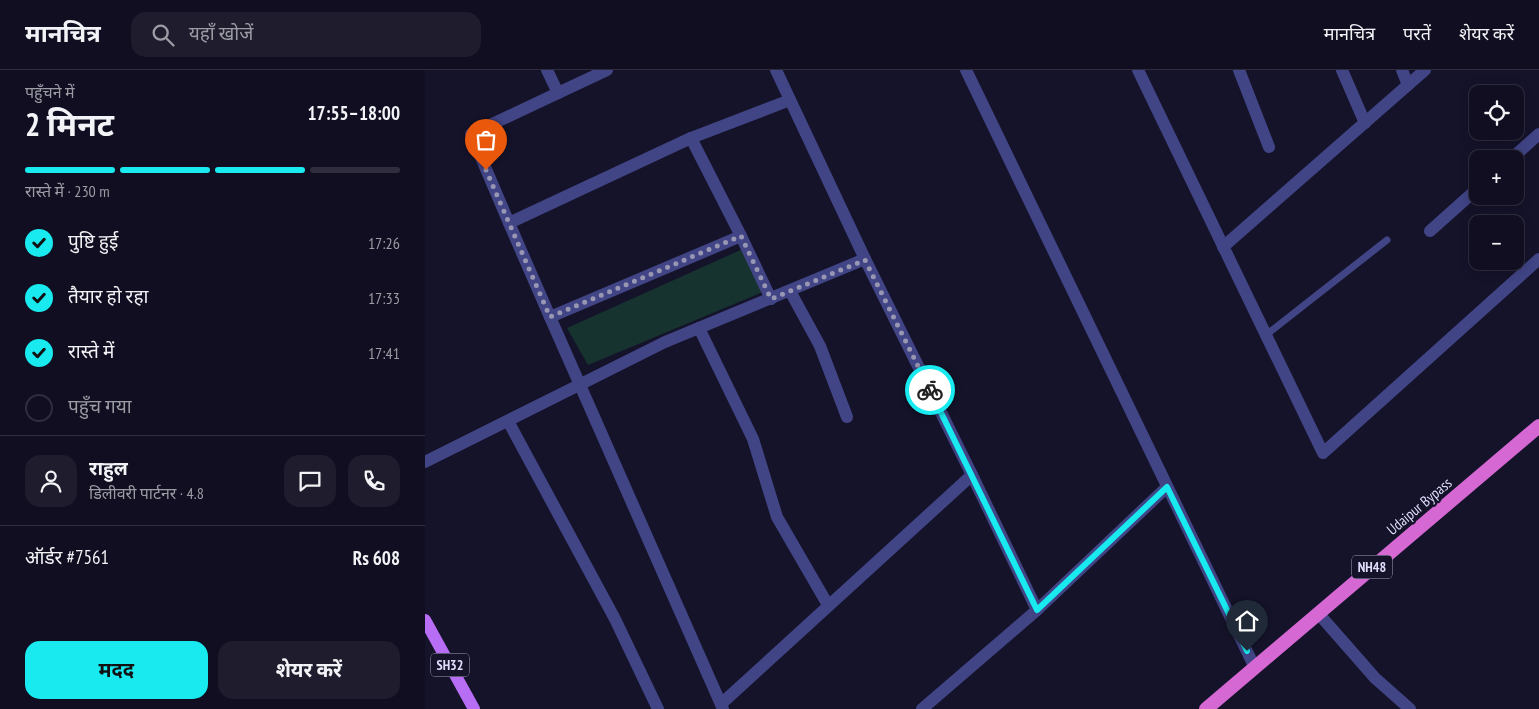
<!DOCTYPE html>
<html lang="hi">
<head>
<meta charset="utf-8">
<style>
  :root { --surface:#100e20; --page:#1e1c2d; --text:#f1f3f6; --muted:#9c9ca5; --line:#302e3e; --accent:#18eaef }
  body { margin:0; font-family:"PT Sans Narrow","Noto Sans Devanagari",sans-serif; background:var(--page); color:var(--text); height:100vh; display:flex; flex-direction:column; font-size:19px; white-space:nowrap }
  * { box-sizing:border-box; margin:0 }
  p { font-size:16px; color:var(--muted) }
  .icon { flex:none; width:28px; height:28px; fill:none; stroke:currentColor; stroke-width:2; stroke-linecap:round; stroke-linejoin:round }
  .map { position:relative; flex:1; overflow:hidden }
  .side { display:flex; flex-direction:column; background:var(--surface); width:425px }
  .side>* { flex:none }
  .tools { position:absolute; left:1044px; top:15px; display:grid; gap:10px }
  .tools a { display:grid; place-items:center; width:55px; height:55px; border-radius:10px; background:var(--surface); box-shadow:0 2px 12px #0003,0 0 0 1px var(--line); font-size:25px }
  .pin { position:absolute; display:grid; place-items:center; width:42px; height:42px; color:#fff; margin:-51px -21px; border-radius:50% 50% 50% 0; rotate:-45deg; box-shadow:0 0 5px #0007 }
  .pin .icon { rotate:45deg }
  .courier { position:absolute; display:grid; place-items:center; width:50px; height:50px; margin:-25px; border:4px solid #18eaef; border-radius:50%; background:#fff; color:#222; box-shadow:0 1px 6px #0007 }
  .head em { font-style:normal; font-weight:700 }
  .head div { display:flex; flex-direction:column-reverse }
  .head { display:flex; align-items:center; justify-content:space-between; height:85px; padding:0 25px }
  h1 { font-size:32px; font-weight:700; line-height:38px }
  .bar { display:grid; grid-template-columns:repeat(4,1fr); gap:8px 5px; align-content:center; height:60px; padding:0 25px }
  .bar i { height:6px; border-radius:4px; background:var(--line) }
  .bar .current { background:var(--accent) }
  .bar p { grid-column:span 4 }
  .line { display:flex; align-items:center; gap:12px; padding:0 25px; border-top:1px solid var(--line) }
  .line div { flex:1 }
  .round { display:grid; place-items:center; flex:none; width:52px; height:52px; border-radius:15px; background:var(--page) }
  ol { padding:0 25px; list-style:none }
  li { display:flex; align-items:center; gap:15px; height:55px }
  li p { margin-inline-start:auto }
  li .icon { padding:5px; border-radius:50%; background:var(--accent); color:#111; stroke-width:4 }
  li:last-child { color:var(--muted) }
  li i { width:28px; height:28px; border:2px solid var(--line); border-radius:50% }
  .primary-button { display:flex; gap:10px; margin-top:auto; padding:10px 25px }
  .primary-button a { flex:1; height:58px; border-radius:15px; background:var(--accent); color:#111; font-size:20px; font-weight:700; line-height:58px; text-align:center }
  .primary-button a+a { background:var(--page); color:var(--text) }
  header { display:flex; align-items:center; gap:30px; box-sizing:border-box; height:70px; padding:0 25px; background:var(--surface); border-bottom:1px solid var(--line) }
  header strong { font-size:24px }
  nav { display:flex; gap:28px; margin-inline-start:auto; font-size:18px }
  .search { width:350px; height:45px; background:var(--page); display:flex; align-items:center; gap:12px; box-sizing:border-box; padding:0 18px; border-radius:15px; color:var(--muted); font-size:19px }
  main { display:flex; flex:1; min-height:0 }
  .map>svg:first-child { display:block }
  .park { fill:#163330 }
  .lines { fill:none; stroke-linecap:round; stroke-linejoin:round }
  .service { stroke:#414485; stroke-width:7 }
  .minor { stroke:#414485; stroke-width:12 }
  .primary { stroke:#b86df5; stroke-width:12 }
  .trunk { stroke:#d668d4; stroke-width:14 }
  .done { stroke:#9897b3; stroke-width:5; stroke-dasharray:0 9 }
  .route { stroke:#18eaef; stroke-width:6 }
  .labels { text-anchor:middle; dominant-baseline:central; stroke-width:4.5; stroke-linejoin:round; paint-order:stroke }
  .shield { fill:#15132a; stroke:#a2a1be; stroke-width:1 }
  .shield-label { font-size:14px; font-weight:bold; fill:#dfdefd }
  .street-label { font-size:15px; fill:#dfdefd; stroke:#15132a }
</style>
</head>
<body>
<header>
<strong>मानचित्र</strong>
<div class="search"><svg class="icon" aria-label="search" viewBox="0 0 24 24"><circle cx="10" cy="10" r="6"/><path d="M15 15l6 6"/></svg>यहाँ खोजें</div>
<nav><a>मानचित्र</a><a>परतें</a><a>शेयर करें</a></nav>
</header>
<main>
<section class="side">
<div class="head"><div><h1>2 मिनट</h1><p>पहुँचने में</p></div><em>17:55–18:00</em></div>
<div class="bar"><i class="current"></i><i class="current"></i><i class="current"></i><i></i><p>रास्ते में · 230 m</p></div>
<ol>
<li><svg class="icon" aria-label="check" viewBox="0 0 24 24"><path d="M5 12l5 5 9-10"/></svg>पुष्टि हुई<p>17:26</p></li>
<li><svg class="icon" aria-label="check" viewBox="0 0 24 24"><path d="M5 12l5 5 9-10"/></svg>तैयार हो रहा<p>17:33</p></li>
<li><svg class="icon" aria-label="check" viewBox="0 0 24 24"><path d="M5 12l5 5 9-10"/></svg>रास्ते में<p>17:41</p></li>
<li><i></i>पहुँच गया</li>
</ol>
<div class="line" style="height:90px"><a class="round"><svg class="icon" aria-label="person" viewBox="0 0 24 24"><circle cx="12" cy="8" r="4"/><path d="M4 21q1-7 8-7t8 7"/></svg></a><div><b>राहुल</b><p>डिलीवरी पार्टनर · 4.8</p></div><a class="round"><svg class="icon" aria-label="chat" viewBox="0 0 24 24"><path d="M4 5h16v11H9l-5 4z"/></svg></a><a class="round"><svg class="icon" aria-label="phone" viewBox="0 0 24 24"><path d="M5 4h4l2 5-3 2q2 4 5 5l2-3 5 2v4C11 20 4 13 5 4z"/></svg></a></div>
<div class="line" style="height:65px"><div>ऑर्डर #7561</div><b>Rs 608</b></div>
<div class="primary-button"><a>मदद</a><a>शेयर करें</a></div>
</section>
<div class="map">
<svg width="1114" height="639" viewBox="0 0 1114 639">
  <rect width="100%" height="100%" fill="#15132a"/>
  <polygon class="park" points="320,178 338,222 163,295 142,258"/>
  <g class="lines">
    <polyline class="service" points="841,265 962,170"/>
    <g class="minor">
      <polyline points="122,0 133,23 182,0"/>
      <polyline points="541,0 830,598"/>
      <polyline points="713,0 898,383 1114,189"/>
      <polyline points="814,0 844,77"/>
      <polyline points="917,0 940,53"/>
      <polyline points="977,0 983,15"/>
      <polyline points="1086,89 1114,64"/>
      <polyline points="84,153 46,64 133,23"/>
      <polyline points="1005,161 1052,119"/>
      <polyline points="316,166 266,68 365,30"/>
      <polyline points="798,177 1000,0"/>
      <polyline points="440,189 547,405 612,540"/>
      <polyline points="365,221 395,276 422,347"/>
      <polyline points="125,247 84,153 266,68"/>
      <polyline points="274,258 328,369 352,447 403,535"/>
      <polyline points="83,351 190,549 233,639"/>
      <polyline points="0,392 240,272 440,189 351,0"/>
      <polyline points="893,543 950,608 985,639"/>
      <polyline points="296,634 547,405"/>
      <polyline points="298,639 125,247 316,166 346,229"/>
      <polyline points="497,639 612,540 742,417"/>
    </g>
    <polyline class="primary" points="0,550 49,639"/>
    <polyline class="trunk" points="781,639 1114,356"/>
  </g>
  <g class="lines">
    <polyline class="done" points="61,100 125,247 316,166 346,229 440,190 505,320"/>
    <polyline class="route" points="505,320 612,540 742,417 822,581"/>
  </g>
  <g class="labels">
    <g class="shield">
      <rect x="927" y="485.5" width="40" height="23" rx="4"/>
      <rect x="6" y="583.5" width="38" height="23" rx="4"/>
    </g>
    <g class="shield-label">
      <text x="947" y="497">NH48</text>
      <text x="25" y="595">SH32</text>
    </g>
    <g class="street-label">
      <text transform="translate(994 436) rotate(-40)">Udaipur Bypass</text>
    </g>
  </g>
</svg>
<div class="tools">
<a><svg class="icon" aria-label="locate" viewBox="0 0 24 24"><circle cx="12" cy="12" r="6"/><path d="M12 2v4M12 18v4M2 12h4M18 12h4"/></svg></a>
<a>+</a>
<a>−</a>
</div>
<div class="pin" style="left:61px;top:100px;background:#ea580c"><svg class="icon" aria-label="bag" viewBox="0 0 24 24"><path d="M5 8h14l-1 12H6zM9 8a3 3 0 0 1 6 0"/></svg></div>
<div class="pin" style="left:822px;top:581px;background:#1f2937"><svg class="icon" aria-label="home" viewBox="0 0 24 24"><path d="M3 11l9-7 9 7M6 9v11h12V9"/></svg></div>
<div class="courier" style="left:505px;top:320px"><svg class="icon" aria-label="bike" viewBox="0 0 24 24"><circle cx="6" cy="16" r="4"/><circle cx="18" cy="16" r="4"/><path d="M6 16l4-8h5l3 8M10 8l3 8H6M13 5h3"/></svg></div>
</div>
</main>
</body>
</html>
